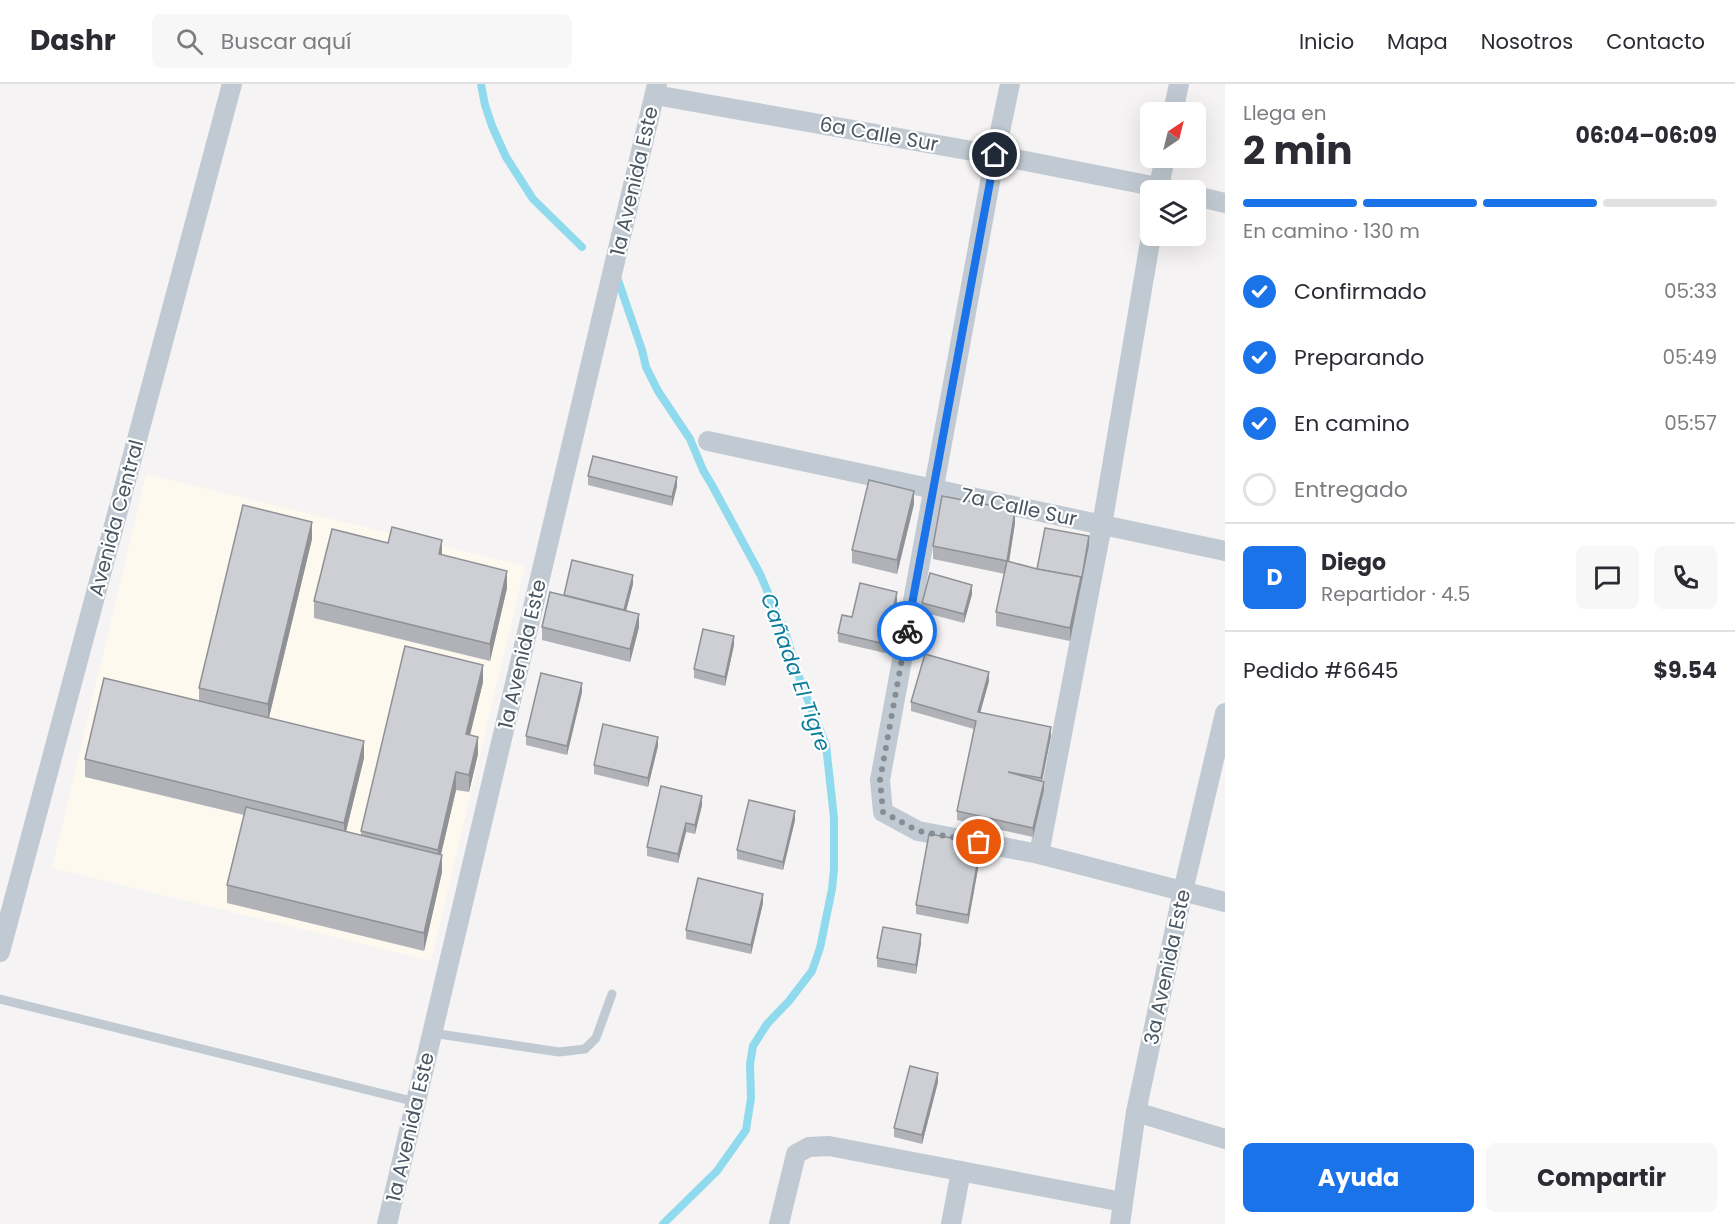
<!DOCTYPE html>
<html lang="es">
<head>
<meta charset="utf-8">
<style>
  :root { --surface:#fff; --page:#f7f7f7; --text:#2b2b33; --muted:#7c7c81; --line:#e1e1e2; --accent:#1a73e8 }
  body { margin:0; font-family:Poppins,sans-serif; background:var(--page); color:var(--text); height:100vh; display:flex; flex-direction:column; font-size:22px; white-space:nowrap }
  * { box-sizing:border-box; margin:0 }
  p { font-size:20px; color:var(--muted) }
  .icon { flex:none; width:33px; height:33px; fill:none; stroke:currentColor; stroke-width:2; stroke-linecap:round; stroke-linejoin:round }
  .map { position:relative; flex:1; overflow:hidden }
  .side { display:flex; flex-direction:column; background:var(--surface); width:510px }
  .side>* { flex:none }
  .needle { width:39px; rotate:35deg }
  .controls { position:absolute; left:1140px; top:18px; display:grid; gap:12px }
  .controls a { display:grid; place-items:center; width:66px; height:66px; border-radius:9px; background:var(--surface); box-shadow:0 6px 24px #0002; font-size:30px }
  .pin { position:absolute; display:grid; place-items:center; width:51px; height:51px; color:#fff; margin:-26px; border:3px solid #fff; border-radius:50%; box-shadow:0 2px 6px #0007 }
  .courier { position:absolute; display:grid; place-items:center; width:60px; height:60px; margin:-30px; border:4px solid #1a73e8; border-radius:50%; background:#fff; color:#222; box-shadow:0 2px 8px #0007 }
  .summary em { font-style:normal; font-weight:700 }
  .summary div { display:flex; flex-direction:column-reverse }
  .summary { display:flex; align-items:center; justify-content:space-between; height:102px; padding:0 18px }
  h1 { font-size:39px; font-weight:700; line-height:45px }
  .bar { display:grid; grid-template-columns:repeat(4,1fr); gap:9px 6px; align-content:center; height:72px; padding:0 18px }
  .bar i { height:8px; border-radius:4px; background:var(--line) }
  .bar .on { background:var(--accent) }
  .bar p { grid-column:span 4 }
  .line { display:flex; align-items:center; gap:15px; padding:0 18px; border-top:2px solid var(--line) }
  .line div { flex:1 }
  .round { display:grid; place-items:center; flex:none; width:63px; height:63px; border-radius:9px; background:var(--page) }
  ol { padding:0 18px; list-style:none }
  li { display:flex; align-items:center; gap:18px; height:66px }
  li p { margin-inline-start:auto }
  li .icon { padding:6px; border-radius:50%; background:var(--accent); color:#fff; stroke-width:4 }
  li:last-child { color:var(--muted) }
  li i { width:33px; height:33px; border:3px solid var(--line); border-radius:50% }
  .cta { display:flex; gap:12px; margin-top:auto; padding:12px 18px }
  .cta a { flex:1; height:69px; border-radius:9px; background:var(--accent); color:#fff; font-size:24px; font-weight:700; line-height:69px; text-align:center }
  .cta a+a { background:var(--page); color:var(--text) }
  header { display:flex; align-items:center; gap:36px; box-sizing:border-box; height:84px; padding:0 30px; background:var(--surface); border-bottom:2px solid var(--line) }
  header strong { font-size:28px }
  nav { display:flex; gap:33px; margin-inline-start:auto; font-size:21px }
  .search { width:420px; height:54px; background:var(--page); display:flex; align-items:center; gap:15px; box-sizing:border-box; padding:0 21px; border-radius:9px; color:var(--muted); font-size:22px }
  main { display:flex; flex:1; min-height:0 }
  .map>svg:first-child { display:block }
  .commercial { fill:#fdf9ef }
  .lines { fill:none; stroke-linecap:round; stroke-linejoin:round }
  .stream { stroke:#90daee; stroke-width:8 }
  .lane { stroke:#c1cad2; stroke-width:9 }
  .street { stroke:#c1cad2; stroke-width:20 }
  .wall { fill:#b0b2b7 }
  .shaded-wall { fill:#909195 }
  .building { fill:#cdcfd5; stroke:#909195; stroke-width:1.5 }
  .done { stroke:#868d94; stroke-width:6; stroke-dasharray:0 10.8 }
  .route { stroke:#1a73e8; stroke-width:8 }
  .labels { text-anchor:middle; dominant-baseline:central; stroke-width:4.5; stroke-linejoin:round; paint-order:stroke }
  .street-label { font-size:20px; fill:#4a5661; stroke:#fff }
  .water-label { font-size:21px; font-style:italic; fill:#0c7c9b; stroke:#fff }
</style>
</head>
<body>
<header>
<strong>Dashr</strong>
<div class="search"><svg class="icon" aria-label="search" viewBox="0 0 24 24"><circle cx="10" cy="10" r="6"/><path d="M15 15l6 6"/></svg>Buscar aquí</div>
<nav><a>Inicio</a><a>Mapa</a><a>Nosotros</a><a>Contacto</a></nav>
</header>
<main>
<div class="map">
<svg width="1225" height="1140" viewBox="0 0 1225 1140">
  <rect width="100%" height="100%" fill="#f5f3f3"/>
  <polygon class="commercial" points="146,390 525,482 431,877 52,784"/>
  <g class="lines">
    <g class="stream">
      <polyline points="481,0 485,21 492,42 506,73 533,115 582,163"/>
      <polyline points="618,196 642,266 646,283 658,307 690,355 703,386 713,403 760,490 786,551 801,599 826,661 834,734 834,785 832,805 820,864 812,887 789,917 767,940 753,962 750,980 751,1014 746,1046 717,1087 663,1140"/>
    </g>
    <g class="lane">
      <polyline points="0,915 416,1018"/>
      <polyline points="432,949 559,968 585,965 596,954 612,910"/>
    </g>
    <g class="street">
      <polyline points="1010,0 995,71 880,696 883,728 918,747 1039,770 1225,818"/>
      <polyline points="655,11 995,71 1173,106"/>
      <polyline points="1173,28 1179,0"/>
      <polyline points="1158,106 1165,74"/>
      <polyline points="1196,112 1225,119"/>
      <polyline points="708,357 1225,467"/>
      <polyline points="1039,770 1102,441 1151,152"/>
      <polyline points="0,868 232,0"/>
      <polyline points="1136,1028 1225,1055"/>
      <polyline points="387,1140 657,0"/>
      <polyline points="779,1140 796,1070 809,1063 829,1062 1123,1118"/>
      <polyline points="951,1140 961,1087"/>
      <polyline points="1120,1140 1136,1028 1183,807 1225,629"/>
    </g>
  </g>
  <g class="wall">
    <polygon points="588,392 677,402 672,422 588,401"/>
    <polygon points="914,420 897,490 852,479 852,466"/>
    <polygon points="1015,439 1009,478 1037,485 1089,461 1070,557 996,542 996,528 1005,490 933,475 933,462"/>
    <polygon points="312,455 269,634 364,674 346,747 361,751 361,747 483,598 470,651 478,670 469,708 456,706 441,770 442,788 424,867 227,819 227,801 244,731 85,693 85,675 199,617 199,604"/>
    <polygon points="388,459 442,471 507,504 490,577 314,534 314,517"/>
    <polygon points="633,500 626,527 639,543 630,578 542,556 542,543 564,511"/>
    <polygon points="972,510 964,539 922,528 922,519"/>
    <polygon points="897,517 885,569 838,558 838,549 852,533"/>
    <polygon points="734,561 725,602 694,594 694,585"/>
    <polygon points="989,597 980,628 1051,652 1042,697 1044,706 1033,753 957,736 957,727 974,645 911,627 911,618"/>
    <polygon points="582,608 567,671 526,661 526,652"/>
    <polygon points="658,662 648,703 594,690 594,681"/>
    <polygon points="702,721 695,750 686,748 678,779 647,772 647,763"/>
    <polygon points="795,736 783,786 737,775 737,766"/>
    <polygon points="981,768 968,840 916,830 916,821"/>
    <polygon points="763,819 751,870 686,855 686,846"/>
    <polygon points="921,859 916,890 877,883 877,874"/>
    <polygon points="938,998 922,1060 894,1053 894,1044"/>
  </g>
  <g class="shaded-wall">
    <polygon points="677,393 677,402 672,422 672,413"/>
    <polygon points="914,407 914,420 897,490 897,476"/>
    <polygon points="1015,426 1015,439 1007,490 1007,477"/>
    <polygon points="312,438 312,455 268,637 268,620"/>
    <polygon points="1089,452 1089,461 1070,557 1070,544"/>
    <polygon points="442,456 442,473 439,470"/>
    <polygon points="507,487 507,504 490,577 490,560"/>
    <polygon points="633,491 633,500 624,535 624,526"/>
    <polygon points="972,501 972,510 964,539 964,530"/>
    <polygon points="897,508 897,517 885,569 885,560"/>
    <polygon points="639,530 639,543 630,578 630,565"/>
    <polygon points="734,552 734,561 725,602 725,593"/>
    <polygon points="483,581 483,598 466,667 466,650"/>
    <polygon points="989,588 989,597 978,637 978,628"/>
    <polygon points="582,599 582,608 567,671 567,662"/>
    <polygon points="1051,643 1051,652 1041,702 1041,694"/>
    <polygon points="478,653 478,670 469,708 469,691"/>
    <polygon points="658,653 658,662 648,703 648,694"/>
    <polygon points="364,657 364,674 344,756 344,739"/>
    <polygon points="456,688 456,706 438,783 438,766"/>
    <polygon points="1044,698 1044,706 1033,753 1033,744"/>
    <polygon points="702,712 702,721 695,750 695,741"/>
    <polygon points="795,727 795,736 783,786 783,778"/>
    <polygon points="686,739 686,748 678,779 678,770"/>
    <polygon points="981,759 981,768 968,840 968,831"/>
    <polygon points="442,771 442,788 424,867 424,849"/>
    <polygon points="763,810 763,819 751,870 751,861"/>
    <polygon points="921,850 921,859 916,890 916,881"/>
    <polygon points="938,989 938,998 922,1060 922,1051"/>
  </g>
  <g class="building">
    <polygon points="593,372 677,393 672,413 588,392"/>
    <polygon points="869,396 914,407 897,476 852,466"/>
    <polygon points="942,412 1015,426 1007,477 933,462"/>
    <polygon points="243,421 312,438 268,620 199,604"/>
    <polygon points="392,443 442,456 439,470 507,487 490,560 314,517 332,445 388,459"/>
    <polygon points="1045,444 1089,452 1081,498 1081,493 1037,485"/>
    <polygon points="572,476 633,491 624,526 564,511"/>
    <polygon points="1007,477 1037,485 1081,493 1070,544 996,528"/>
    <polygon points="930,489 972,501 964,530 922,519"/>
    <polygon points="860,499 897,508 885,560 838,549 842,531 852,533"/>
    <polygon points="550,508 639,530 630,565 542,543"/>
    <polygon points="703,545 734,552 725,593 694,585"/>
    <polygon points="405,562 483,581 466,650 478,653 469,691 456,688 438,766 361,747"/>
    <polygon points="925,570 989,588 978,628 1051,643 1041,694 1008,688 1044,698 1033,744 957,727 976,637 911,618"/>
    <polygon points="541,589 582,599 567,662 526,652"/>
    <polygon points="104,594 364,657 344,739 85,675"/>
    <polygon points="603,640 658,653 648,694 594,681"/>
    <polygon points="661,702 702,712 695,741 686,739 678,770 647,763"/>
    <polygon points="749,716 795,727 783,778 737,766"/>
    <polygon points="246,723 442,771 424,849 227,801"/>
    <polygon points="929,750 981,759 968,831 916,821"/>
    <polygon points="698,794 763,810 751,861 686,846"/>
    <polygon points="883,843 921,850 916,881 877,874"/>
    <polygon points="910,982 938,989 922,1051 894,1044"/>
  </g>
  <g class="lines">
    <polyline class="done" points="907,547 880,696 883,728 918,747 979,758"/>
    <polyline class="route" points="907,547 995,71"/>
  </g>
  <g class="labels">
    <g class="street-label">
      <text transform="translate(879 50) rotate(10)">6a Calle Sur</text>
      <text transform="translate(634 97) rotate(-77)">1a Avenida Este</text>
      <text transform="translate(1019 423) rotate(12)">7a Calle Sur</text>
      <text transform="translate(116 434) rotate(-75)">Avenida Central</text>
      <text transform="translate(522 570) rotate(-77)">1a Avenida Este</text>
      <text transform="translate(1167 883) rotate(-78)">3a Avenida Este</text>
      <text transform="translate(410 1043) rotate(-77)">1a Avenida Este</text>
    </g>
    <g class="water-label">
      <text transform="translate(796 588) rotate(70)">Cañada El Tigre</text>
    </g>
  </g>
</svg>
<div class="controls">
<a><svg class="needle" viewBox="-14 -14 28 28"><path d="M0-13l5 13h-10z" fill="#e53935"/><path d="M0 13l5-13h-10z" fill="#7c7c81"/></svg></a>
<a><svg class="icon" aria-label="layers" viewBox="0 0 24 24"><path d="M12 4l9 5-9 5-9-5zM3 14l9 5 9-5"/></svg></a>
</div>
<div class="pin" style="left:979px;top:758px;background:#ea580c"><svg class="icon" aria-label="bag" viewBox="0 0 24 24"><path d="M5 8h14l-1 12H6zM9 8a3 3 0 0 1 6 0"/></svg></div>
<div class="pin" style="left:995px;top:71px;background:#1f2937"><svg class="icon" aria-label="home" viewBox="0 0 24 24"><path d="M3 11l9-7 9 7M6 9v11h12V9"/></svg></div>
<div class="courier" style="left:907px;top:547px"><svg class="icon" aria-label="bike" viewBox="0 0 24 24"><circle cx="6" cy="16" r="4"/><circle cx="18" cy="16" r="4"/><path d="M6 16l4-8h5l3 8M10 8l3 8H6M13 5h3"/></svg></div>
</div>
<section class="side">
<div class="summary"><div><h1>2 min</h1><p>Llega en</p></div><em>06:04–06:09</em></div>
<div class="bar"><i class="on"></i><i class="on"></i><i class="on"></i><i></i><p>En camino · 130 m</p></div>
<ol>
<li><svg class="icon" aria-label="check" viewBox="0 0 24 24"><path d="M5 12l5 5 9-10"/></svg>Confirmado<p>05:33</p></li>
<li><svg class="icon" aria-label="check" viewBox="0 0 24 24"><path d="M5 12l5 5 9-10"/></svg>Preparando<p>05:49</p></li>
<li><svg class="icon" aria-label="check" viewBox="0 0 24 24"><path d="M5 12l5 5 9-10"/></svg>En camino<p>05:57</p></li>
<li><i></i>Entregado</li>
</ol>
<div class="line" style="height:108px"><b class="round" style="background:var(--accent);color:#fff">D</b><div><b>Diego</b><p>Repartidor · 4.5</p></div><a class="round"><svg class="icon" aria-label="chat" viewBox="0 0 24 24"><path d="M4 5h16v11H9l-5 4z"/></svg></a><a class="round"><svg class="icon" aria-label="phone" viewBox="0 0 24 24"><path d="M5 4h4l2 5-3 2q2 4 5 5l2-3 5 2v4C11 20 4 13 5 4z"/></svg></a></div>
<div class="line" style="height:78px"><div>Pedido #6645</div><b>$9.54</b></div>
<div class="cta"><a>Ayuda</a><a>Compartir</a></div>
</section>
</main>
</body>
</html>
